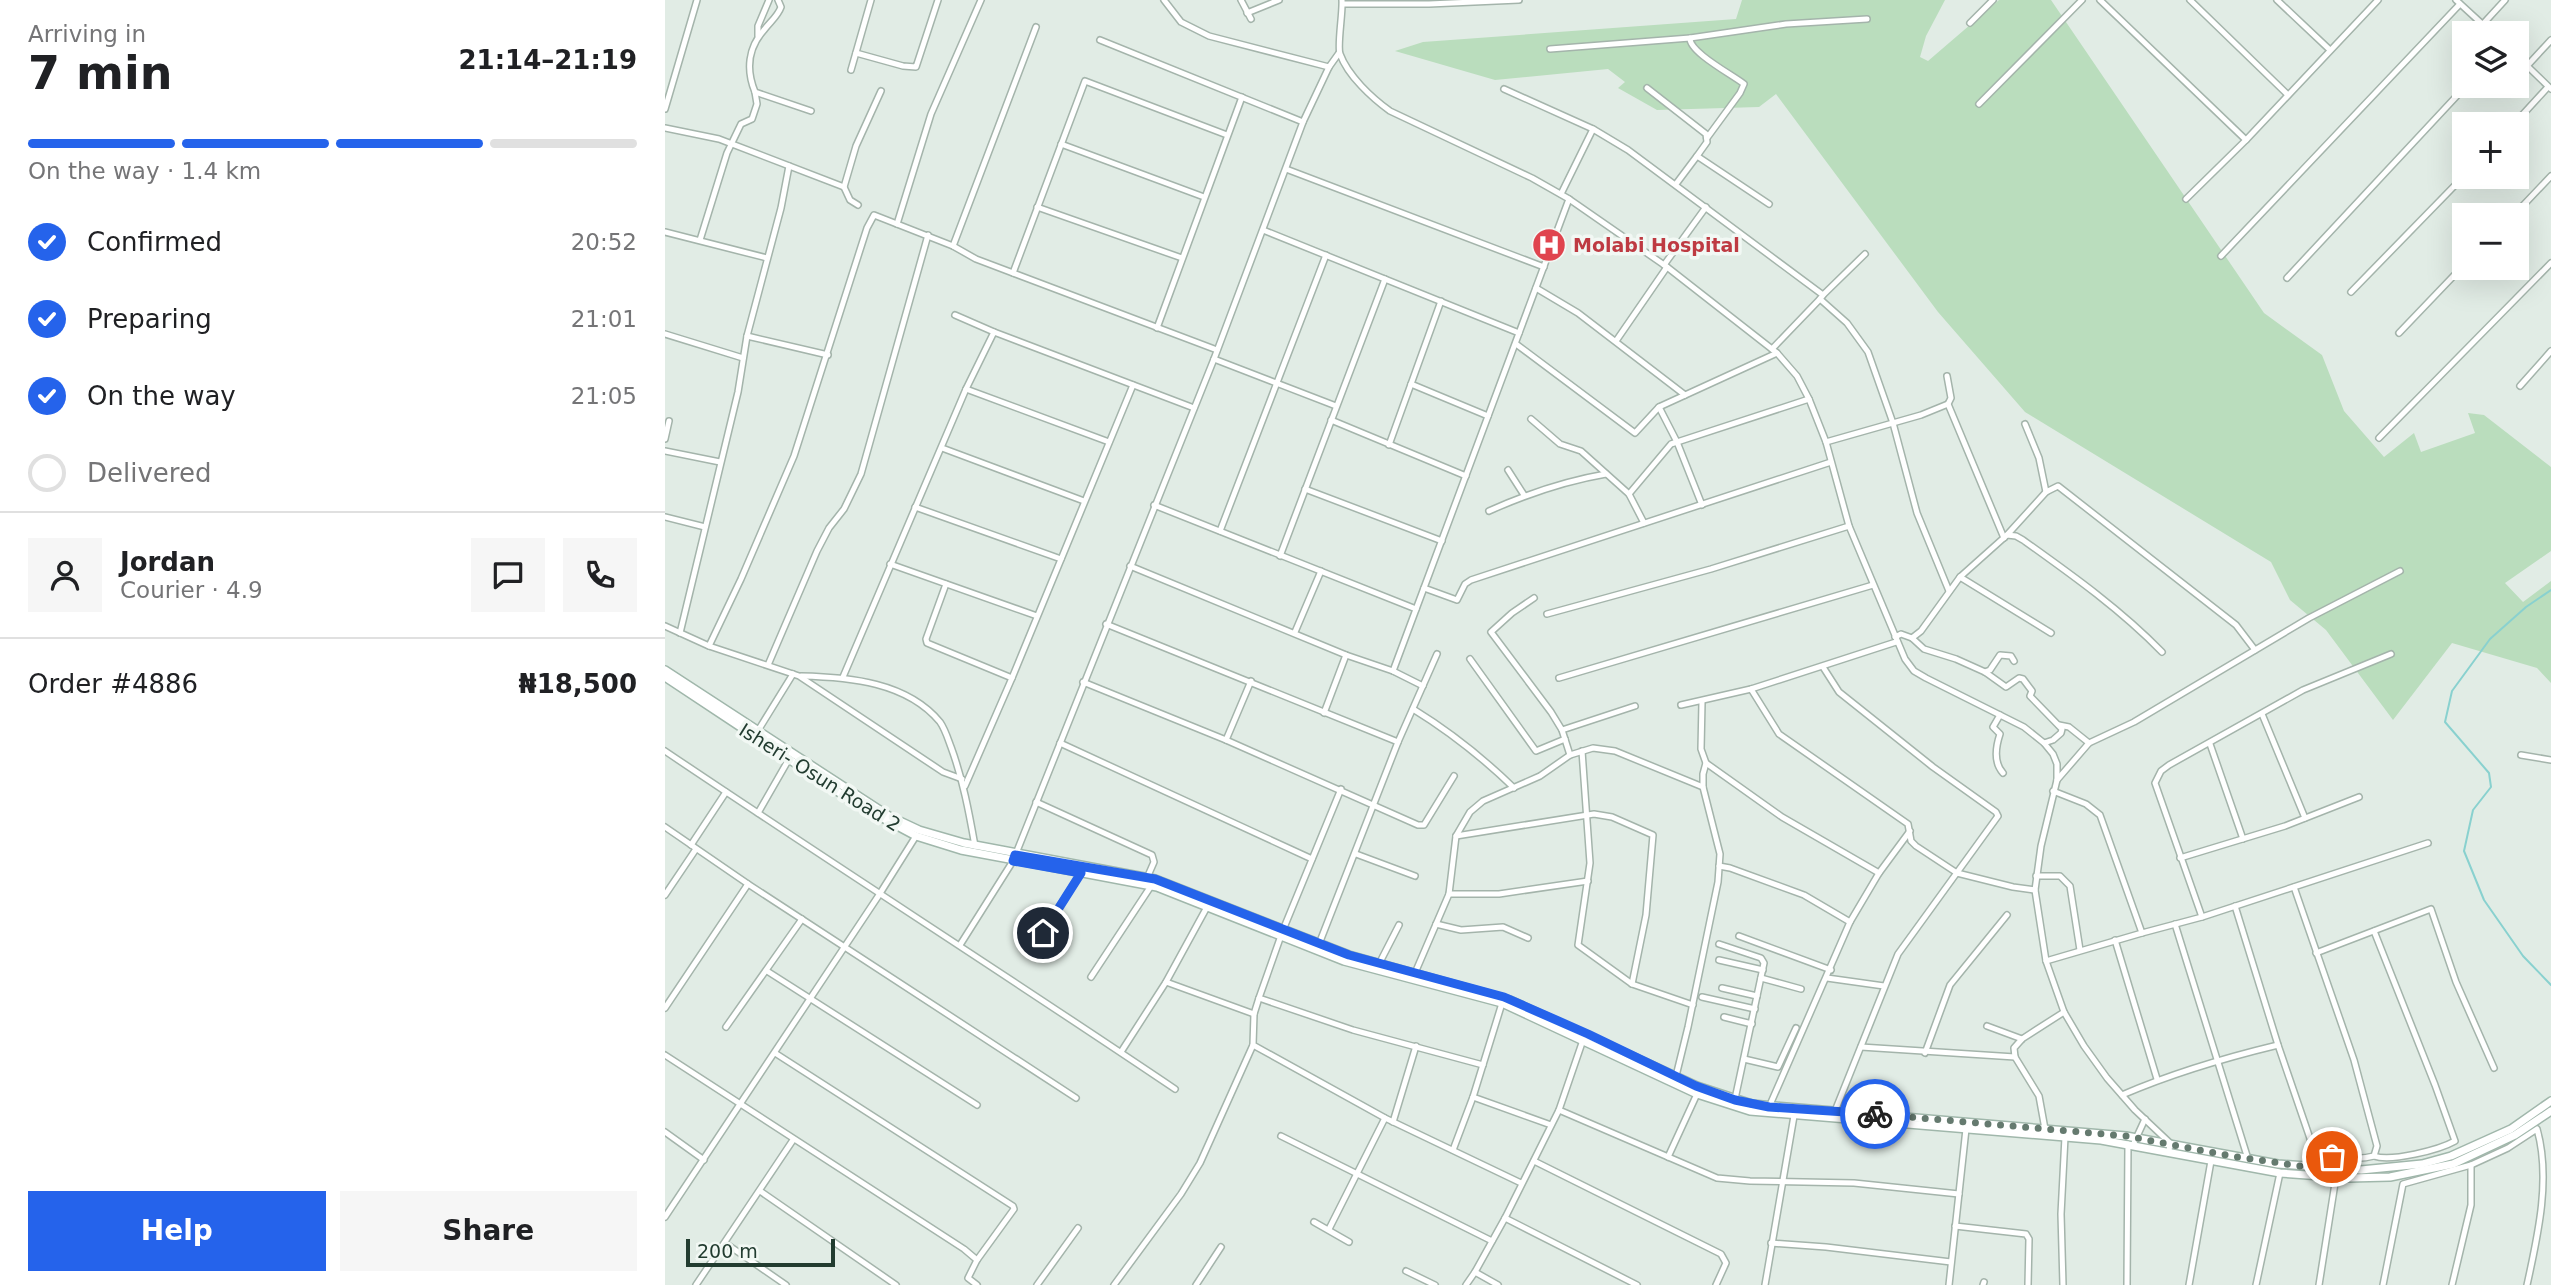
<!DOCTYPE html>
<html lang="en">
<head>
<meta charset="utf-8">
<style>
  :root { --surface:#fff; --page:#f6f6f6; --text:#202124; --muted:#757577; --line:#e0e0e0; --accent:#2563eb }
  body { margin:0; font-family:"DejaVu Sans",sans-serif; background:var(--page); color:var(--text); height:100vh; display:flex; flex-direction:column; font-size:26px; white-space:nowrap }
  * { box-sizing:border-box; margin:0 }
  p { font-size:23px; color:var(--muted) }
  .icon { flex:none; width:38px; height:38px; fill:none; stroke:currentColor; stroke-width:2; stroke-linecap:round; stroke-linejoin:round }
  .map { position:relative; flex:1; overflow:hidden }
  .details { display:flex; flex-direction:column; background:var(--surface); width:665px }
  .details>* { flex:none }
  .tools { position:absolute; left:1787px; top:21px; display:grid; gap:14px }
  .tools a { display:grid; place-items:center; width:77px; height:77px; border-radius:0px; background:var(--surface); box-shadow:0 7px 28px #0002; font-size:35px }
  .scale { position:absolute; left:21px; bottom:18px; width:149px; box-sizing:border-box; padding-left:7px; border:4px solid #223c30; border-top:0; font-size:19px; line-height:24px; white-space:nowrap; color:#223c30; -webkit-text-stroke:5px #f2f8f4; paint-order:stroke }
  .pin { position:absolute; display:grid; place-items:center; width:60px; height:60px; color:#fff; margin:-30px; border:4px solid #fff; border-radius:50%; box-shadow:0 2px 7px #0007 }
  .courier { position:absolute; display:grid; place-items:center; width:70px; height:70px; margin:-35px; border:5px solid #2563eb; border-radius:50%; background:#fff; color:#222; box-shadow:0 2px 9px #0007 }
  .headline em { font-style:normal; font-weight:800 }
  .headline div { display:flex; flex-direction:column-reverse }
  .headline { display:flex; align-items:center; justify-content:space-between; height:119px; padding:0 28px }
  h1 { font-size:46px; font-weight:800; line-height:52px }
  .bar { display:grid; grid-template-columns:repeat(4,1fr); gap:10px 7px; align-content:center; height:84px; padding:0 28px }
  .bar i { height:9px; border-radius:5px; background:var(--line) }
  .bar .selected { background:var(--accent) }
  .bar p { grid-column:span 4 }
  .line { display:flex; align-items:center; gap:18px; padding:0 28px; border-top:2px solid var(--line) }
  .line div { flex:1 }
  .round { display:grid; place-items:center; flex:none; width:74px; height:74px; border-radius:0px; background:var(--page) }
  ol { padding:0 28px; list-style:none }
  li { display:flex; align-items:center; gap:21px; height:77px }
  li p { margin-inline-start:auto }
  li .icon { padding:7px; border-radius:50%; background:var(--accent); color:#fff; stroke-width:4 }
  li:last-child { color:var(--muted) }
  li i { width:38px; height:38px; border:4px solid var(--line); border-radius:50% }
  .primary-button { display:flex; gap:14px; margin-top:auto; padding:14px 28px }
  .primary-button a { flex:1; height:80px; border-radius:0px; background:var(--accent); color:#fff; font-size:28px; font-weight:800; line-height:80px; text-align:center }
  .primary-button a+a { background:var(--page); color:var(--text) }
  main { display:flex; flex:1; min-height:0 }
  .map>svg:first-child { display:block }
  .green { fill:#baddbd }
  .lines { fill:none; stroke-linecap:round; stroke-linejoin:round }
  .stream { stroke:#89d1cf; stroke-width:2 }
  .street-casing { stroke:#a4b4ab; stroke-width:8 }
  .secondary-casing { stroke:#a0b7ab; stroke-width:10 }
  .street { stroke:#fff; stroke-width:5 }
  .secondary { stroke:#fff; stroke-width:7 }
  .done { stroke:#657a6f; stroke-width:7; stroke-dasharray:0 12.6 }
  .route { stroke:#2563eb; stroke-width:9 }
  .labels { text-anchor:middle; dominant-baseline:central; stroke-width:7; stroke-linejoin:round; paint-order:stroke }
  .health-label { font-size:19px; font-weight:bold; fill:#be3a42; stroke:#f2f8f4; text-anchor:start }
  .street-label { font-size:19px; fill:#223c30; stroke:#f2f8f4 }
</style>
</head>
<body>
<main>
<section class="details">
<div class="headline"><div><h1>7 min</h1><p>Arriving in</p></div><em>21:14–21:19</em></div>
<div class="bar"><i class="selected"></i><i class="selected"></i><i class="selected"></i><i></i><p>On the way · 1.4 km</p></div>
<ol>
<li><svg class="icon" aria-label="check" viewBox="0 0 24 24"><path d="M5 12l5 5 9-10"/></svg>Confirmed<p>20:52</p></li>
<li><svg class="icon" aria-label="check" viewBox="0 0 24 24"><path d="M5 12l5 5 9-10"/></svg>Preparing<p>21:01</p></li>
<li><svg class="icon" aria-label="check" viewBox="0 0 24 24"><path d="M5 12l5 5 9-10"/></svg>On the way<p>21:05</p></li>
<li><i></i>Delivered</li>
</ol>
<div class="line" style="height:126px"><a class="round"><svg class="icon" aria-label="person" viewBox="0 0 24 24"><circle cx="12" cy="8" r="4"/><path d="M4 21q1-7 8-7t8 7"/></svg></a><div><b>Jordan</b><p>Courier · 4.9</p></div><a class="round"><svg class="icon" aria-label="chat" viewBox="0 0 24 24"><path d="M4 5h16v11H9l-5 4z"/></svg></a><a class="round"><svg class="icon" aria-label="phone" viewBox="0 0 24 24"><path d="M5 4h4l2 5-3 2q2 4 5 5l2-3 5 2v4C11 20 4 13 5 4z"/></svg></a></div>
<div class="line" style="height:91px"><div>Order #4886</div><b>₦18,500</b></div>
<div class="primary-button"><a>Help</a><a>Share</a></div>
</section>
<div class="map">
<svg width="1886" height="1285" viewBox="0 0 1886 1285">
  <rect width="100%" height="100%" fill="#e1ece5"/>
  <polygon class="green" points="1077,0 1280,0 1261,36 1255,57 1263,61 1334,0 1386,0 1599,313 1657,355 1679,411 1719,457 1749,433 1756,452 1810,433 1803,413 1819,415 1886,467 1886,551 1840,583 1858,602 1886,581 1886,683 1872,668 1787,643 1728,720 1661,630 1625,600 1606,562 1360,412 1273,312 1111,94 1094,107 992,110 953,88 960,82 943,69 830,80 730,51 758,42 1071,19"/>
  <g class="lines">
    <polyline class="stream" points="1886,590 1861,607 1825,639 1787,691 1780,722 1824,773 1826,787 1808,810 1799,851 1819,900 1858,956 1886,985"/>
    <g class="street-casing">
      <g id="street">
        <path d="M113,0L116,7C113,16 105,22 99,30C83,48 81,70 90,92L146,111"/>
        <polyline points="499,0 516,22 544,36 664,67"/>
        <polyline points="576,0 586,19"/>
        <path d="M677,0C678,12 672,46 675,54C683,76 707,98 725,111L867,178L904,199L1002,267L1112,353L1132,376L1144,399L1161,442L1184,526L1240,659L1249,671L1261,678L1359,727L1379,743L1388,754L1392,764V780L1376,846L1370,890L1381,961L1399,1012L1419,1046L1442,1078L1470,1110L1505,1143L1504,1151"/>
        <polyline points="1435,0 1581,140"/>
        <polyline points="1525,0 1623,95"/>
        <polyline points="1612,0 1665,50"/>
        <polyline points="1791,0 1827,33"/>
        <polyline points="678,4 764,4 854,0"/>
        <polyline points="582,13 614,0"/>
        <polyline points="1305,23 1328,0"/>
        <polyline points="1818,24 1840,0"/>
        <polyline points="93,36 93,26 104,0"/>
        <polyline points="435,40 638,122"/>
        <polyline points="885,49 1025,38"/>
        <polyline points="191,53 238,66 251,67 273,0"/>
        <polyline points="1852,56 1886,89"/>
        <polyline points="1862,66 1886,40"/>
        <polyline points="186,70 206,0"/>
        <polyline points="982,88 1041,134 1042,142 1032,156"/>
        <polyline points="839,89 928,129 963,150 1158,295 1155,299 1182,323 1203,352 1228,423 1252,513 1284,591"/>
        <polyline points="1314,104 1417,0"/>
        <polyline points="0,109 32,0"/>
        <polyline points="1849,124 1883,87"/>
        <polyline points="0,128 54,139 179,187 185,200 193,205"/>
        <path d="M1042,138L1075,93L1079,84C1066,74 1024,52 1025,38L1121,24L1202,19"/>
        <polyline points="396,144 539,197"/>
        <polyline points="621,169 879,267"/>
        <polyline points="1011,184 1032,156 1104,204"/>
        <polyline points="179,187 191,146 216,91"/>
        <polyline points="896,194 928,129"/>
        <polyline points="1521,199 1581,140 1713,0"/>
        <polyline points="372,207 517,258"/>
        <polyline points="1849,215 1886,176"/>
        <polyline points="232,224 266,114 316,0"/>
        <polyline points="598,230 854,333"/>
        <polyline points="0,232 102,258"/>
        <polyline points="35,240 62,153 76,124 87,119 92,104 90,92"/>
        <polyline points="288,246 371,27"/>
        <polyline points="1556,256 1795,4"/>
        <polyline points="999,265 1041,207"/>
        <polyline points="348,273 420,81 562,135"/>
        <polyline points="1622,278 1801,86"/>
        <polyline points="871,288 913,313 1020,395"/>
        <polyline points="1686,292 1799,176"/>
        <polyline points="1158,295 1200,254"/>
        <polyline points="290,315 329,332"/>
        <polyline points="492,328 577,97"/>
        <polyline points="1734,333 1799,265"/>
        <polyline points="0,334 78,358"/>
        <polyline points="82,336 163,355"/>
        <polyline points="951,341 1002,267"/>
        <polyline points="851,344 970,433 994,407 1112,353"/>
        <polyline points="1107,349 1155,299"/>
        <polyline points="549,359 671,406"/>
        <polyline points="1282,376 1286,398 1283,404 1339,538"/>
        <polyline points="746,384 823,416"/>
        <polyline points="1855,386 1886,351"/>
        <polyline points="301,389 444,442"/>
        <polyline points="994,407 1012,442 1037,505"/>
        <polyline points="866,419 895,444 916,451 964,494 979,523"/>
        <polyline points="666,420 801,476"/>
        <polyline points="1360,424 1374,458 1381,492"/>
        <polyline points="1714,438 1886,263"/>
        <polyline points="0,439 4,421"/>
        <polyline points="1161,442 1256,415 1283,404"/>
        <polyline points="724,445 776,301"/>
        <polyline points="277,448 419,501"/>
        <polyline points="0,451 55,462"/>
        <polyline points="843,470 859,495"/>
        <polyline points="640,489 777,541"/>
        <polyline points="964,494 1006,444 1144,399"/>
        <polyline points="489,505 751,609"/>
        <polyline points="250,507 396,559"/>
        <path d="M824,511C862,494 900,481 941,474"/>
        <polyline points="0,517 40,527"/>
        <polyline points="555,531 661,255"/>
        <path d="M1342,535L1351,536L1358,540C1407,575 1455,609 1497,652"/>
        <polyline points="615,556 720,279"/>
        <polyline points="225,564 372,616"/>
        <polyline points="465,566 681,655 728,671 758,686"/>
        <polyline points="1295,577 1386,633"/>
        <polyline points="281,584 261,639 262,643 347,678"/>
        <polyline points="759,588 792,600 800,584 806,580 1166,462"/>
        <polyline points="869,598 847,613 826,632 886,712 897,730 905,755"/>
        <polyline points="882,614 1046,569 1184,526"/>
        <polyline points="441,624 733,742"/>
        <polyline points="0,626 44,646 134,676 278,772 297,779"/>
        <polyline points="630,632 656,571"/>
        <polyline points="15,633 73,392 82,336 116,208 124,166"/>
        <polyline points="1230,637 1236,634 1247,638 1256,631 1295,577 1342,535 1381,492 1393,486 1571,625 1590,650"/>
        <polyline points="1247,638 1259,649 1291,659 1320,672 1341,687 1354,678 1358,679 1367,691 1365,696 1397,729 1396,733 1388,740 1379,743"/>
        <polyline points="44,646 76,579 129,456 202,228 209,215 288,246 311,259 552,350"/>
        <polyline points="805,659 871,751 900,739"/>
        <polyline points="103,665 152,551 164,528 179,509 196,474 263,235"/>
        <polyline points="1158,667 1174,692 1268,767 1331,812 1333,816 1233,954 1170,1111"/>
        <polyline points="728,671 904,199"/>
        <polyline points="1320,672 1325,670 1335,655 1346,656 1349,661"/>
        <path d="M136,676C184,677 242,682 275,722C280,729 283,739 286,747C298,780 304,812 310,846"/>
        <polyline points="178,677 301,389 329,332 529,408"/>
        <polyline points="894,678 1208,585"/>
        <polyline points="418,682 561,740 753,825 759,825 789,776"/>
        <polyline points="1086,689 1114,734 1243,824 1246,841 1251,846 1292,873 1348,887 1370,890"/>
        <polyline points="1037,702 1036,749 1041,763 1117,817 1214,873"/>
        <polyline points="1016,705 1086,689 1231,642"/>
        <path d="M748,709C787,733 816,756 849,788"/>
        <polyline points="659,713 681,655"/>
        <polyline points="1597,714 1640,818"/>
        <path d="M1335,715L1328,727L1335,734C1331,746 1328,762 1338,773"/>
        <polyline points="1394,725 1404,727 1424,743"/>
        <polyline points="94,729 128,674"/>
        <polyline points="897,730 970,706"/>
        <polyline points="561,740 586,681"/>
        <polyline points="395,743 647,859"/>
        <polyline points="1545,744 1578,839"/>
        <path d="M0,751C169,865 341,975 510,1089"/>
        <polyline points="917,751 925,863 913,945 967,984 1028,1005"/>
        <polyline points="1856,755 1886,760"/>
        <polyline points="1392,780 1424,743 1469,722 1644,618 1735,571"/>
        <polyline points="300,786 347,678 468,385"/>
        <polyline points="1038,787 1038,774 1041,763"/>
        <polyline points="676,789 618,930 594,998 589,1014 588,1045 720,1118 856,1183"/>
        <polyline points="1388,791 1421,804 1435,815 1477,933 1537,917 1763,843"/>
        <polyline points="371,802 487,855 489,862 482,878"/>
        <polyline points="93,813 124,759"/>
        <polyline points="0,827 83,884 411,1098"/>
        <polyline points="791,836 929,814 947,817 988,835 981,915 967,984"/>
        <polyline points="26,845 61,792"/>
        <polyline points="691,854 750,876"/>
        <polyline points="1515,858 1620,826 1694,797"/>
        <polyline points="1054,866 1065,868 1139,895 1185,922"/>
        <polyline points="1371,876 1395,876 1405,886 1415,950"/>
        <path d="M1629,887L1689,1060L1712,1146L1709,1156C1687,1162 1671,1154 1650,1153"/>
        <polyline points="784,894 834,894 923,881"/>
        <polyline points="0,895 31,849"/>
        <polyline points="1570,906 1613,1045 1650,1153 1652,1168"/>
        <polyline points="1537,917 1490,783 1496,771 1504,765 1638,690 1726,654"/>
        <polyline points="771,924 796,930 838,927 863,938"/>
        <polyline points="1510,924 1583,1159"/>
        <polyline points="1074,936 1166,970"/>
        <polyline points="1450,940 1492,1079"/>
        <polyline points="654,944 733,742 772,654"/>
        <polyline points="1054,944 1096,958 1099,963 1070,1099"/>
        <polyline points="295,945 348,861 549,359 638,122 664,67 674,53"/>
        <polyline points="365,953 416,873"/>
        <polyline points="1651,953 1766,909 1791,982 1829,1068"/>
        <polyline points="1054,960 1098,970"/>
        <polyline points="1381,961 1477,933"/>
        <polyline points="714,964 734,925"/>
        <polyline points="102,971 312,1105"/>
        <polyline points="750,973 784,894 791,836 805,812 818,801 875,776 905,755 928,748 950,751 1038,787 1055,854 1053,882 1023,1027 1011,1076"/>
        <polyline points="426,977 486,886"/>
        <polyline points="1096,978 1136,989"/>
        <polyline points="1162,978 1219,986"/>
        <polyline points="501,982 589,1014"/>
        <polyline points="1057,988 1092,996"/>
        <polyline points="1037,997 1090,1009"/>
        <polyline points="594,998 688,1030 818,1065"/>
        <polyline points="0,1008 83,884"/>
        <polyline points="1059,1017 1087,1024"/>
        <polyline points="1322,1026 1357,1039"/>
        <polyline points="61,1027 137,919"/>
        <polyline points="1196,1047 1350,1057"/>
        <polyline points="456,1052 501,982 542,907"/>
        <polyline points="110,1053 348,1206 349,1209 312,1260 303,1278 312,1285"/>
        <polyline points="1260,1053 1285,985 1342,915"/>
        <polyline points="0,1055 299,1249 312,1260"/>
        <polyline points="1079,1059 1113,1067 1131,1028"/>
        <path d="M1457,1095C1508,1073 1559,1058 1613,1045"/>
        <polyline points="808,1097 886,1125"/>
        <polyline points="1104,1107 1185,922 1214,873 1245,831"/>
        <polyline points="894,1110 1052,1178 1085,1181 1189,1183 1294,1194"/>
        <polyline points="728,1122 751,1046"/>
        <polyline points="1380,1129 1374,1096 1350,1057 1349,1048 1357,1039 1399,1012"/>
        <polyline points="0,1132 39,1160"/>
        <polyline points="616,1136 827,1241"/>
        <polyline points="1468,1145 1480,1119"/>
        <polyline points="788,1150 808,1097 838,1000"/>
        <path d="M1709,1156C1726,1162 1774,1150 1790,1141L1770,1085L1709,931"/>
        <polyline points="1003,1157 1032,1094"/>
        <polyline points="869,1161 1056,1254 1061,1263 1051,1285"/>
        <polyline points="95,1191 231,1285"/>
        <polyline points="0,1217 214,895 251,836"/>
        <polyline points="840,1218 972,1285"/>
        <polyline points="649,1222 684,1242"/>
        <polyline points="1290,1226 1361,1234 1364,1239 1363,1285"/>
        <polyline points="664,1229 720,1118"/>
        <polyline points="60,1243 121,1285"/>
        <polyline points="1106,1243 1161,1247 1286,1262"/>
        <polyline points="741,1271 770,1285"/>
        <polyline points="810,1272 833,1285"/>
        <polyline points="31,1285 128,1140"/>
        <polyline points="372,1285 413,1228"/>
        <polyline points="449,1285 516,1194 535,1163 588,1045"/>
        <polyline points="531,1285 556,1247"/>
        <polyline points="801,1285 810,1272 840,1218 894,1110 918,1040"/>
        <polyline points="1100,1285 1129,1116"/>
        <polyline points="1284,1285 1301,1129"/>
        <polyline points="1318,1285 1319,1282"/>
        <polyline points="1398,1285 1396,1214 1400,1137"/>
        <polyline points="1462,1285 1463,1144"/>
        <polyline points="1524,1285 1546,1161"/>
        <polyline points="1591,1285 1615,1173"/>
        <polyline points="1654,1285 1671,1177"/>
        <path d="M1718,1285L1738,1184L1806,1165L1843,1148L1872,1129C1886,1178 1873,1235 1862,1285"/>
        <polyline points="1787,1285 1806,1205 1806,1165"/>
      </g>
    </g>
    <g class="secondary-casing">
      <g id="secondary">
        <polyline points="0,670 224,816 254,830 299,843 490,879 684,955 845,1000 1032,1086 1087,1104 1461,1136 1613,1164 1696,1170 1757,1164 1786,1156 1846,1129 1886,1101"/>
        <polyline points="0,677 193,805 251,836 296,850 492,887 679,961 837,1003 1032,1094 1085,1111 1436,1140 1615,1173 1684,1178 1725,1177 1788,1164 1850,1135 1886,1111"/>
      </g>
    </g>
    <use href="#street" class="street"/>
    <use href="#secondary" class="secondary"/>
  </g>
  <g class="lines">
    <polyline class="done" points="1210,1114 1461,1136 1566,1156 1642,1167 1653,1168 1650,1153 1667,1157"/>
    <polyline class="route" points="378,933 416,873 348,861 350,855 490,879 684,955 839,997 923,1034 1031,1086 1070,1100 1104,1107 1210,1114"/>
  </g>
  <defs>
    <g id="hospital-disc" transform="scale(1.75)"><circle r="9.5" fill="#e0444e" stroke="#f2f8f4"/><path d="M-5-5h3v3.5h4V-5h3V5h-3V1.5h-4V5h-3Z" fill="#fff"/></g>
  </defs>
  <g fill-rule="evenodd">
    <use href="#hospital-disc" x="884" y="245"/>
  </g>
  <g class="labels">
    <g class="health-label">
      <text x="908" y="245">Molabi Hospital</text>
    </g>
    <g class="street-label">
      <text transform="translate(155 777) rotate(32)">Isheri- Osun Road 2</text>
    </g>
  </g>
</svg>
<div class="tools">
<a><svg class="icon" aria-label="layers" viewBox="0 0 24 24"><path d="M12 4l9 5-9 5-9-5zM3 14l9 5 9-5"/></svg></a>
<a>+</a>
<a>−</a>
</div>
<div class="scale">200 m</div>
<div class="pin" style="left:1667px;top:1157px;background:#ea580c"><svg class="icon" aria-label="bag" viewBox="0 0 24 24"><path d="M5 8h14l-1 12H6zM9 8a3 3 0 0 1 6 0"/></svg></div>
<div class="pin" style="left:378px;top:933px;background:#1f2937"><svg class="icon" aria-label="home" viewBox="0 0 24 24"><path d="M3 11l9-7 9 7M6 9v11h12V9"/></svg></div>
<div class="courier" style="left:1210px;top:1114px"><svg class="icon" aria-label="bike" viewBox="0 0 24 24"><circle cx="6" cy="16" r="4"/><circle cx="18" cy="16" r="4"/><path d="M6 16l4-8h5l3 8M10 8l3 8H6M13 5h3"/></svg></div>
</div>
</main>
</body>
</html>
